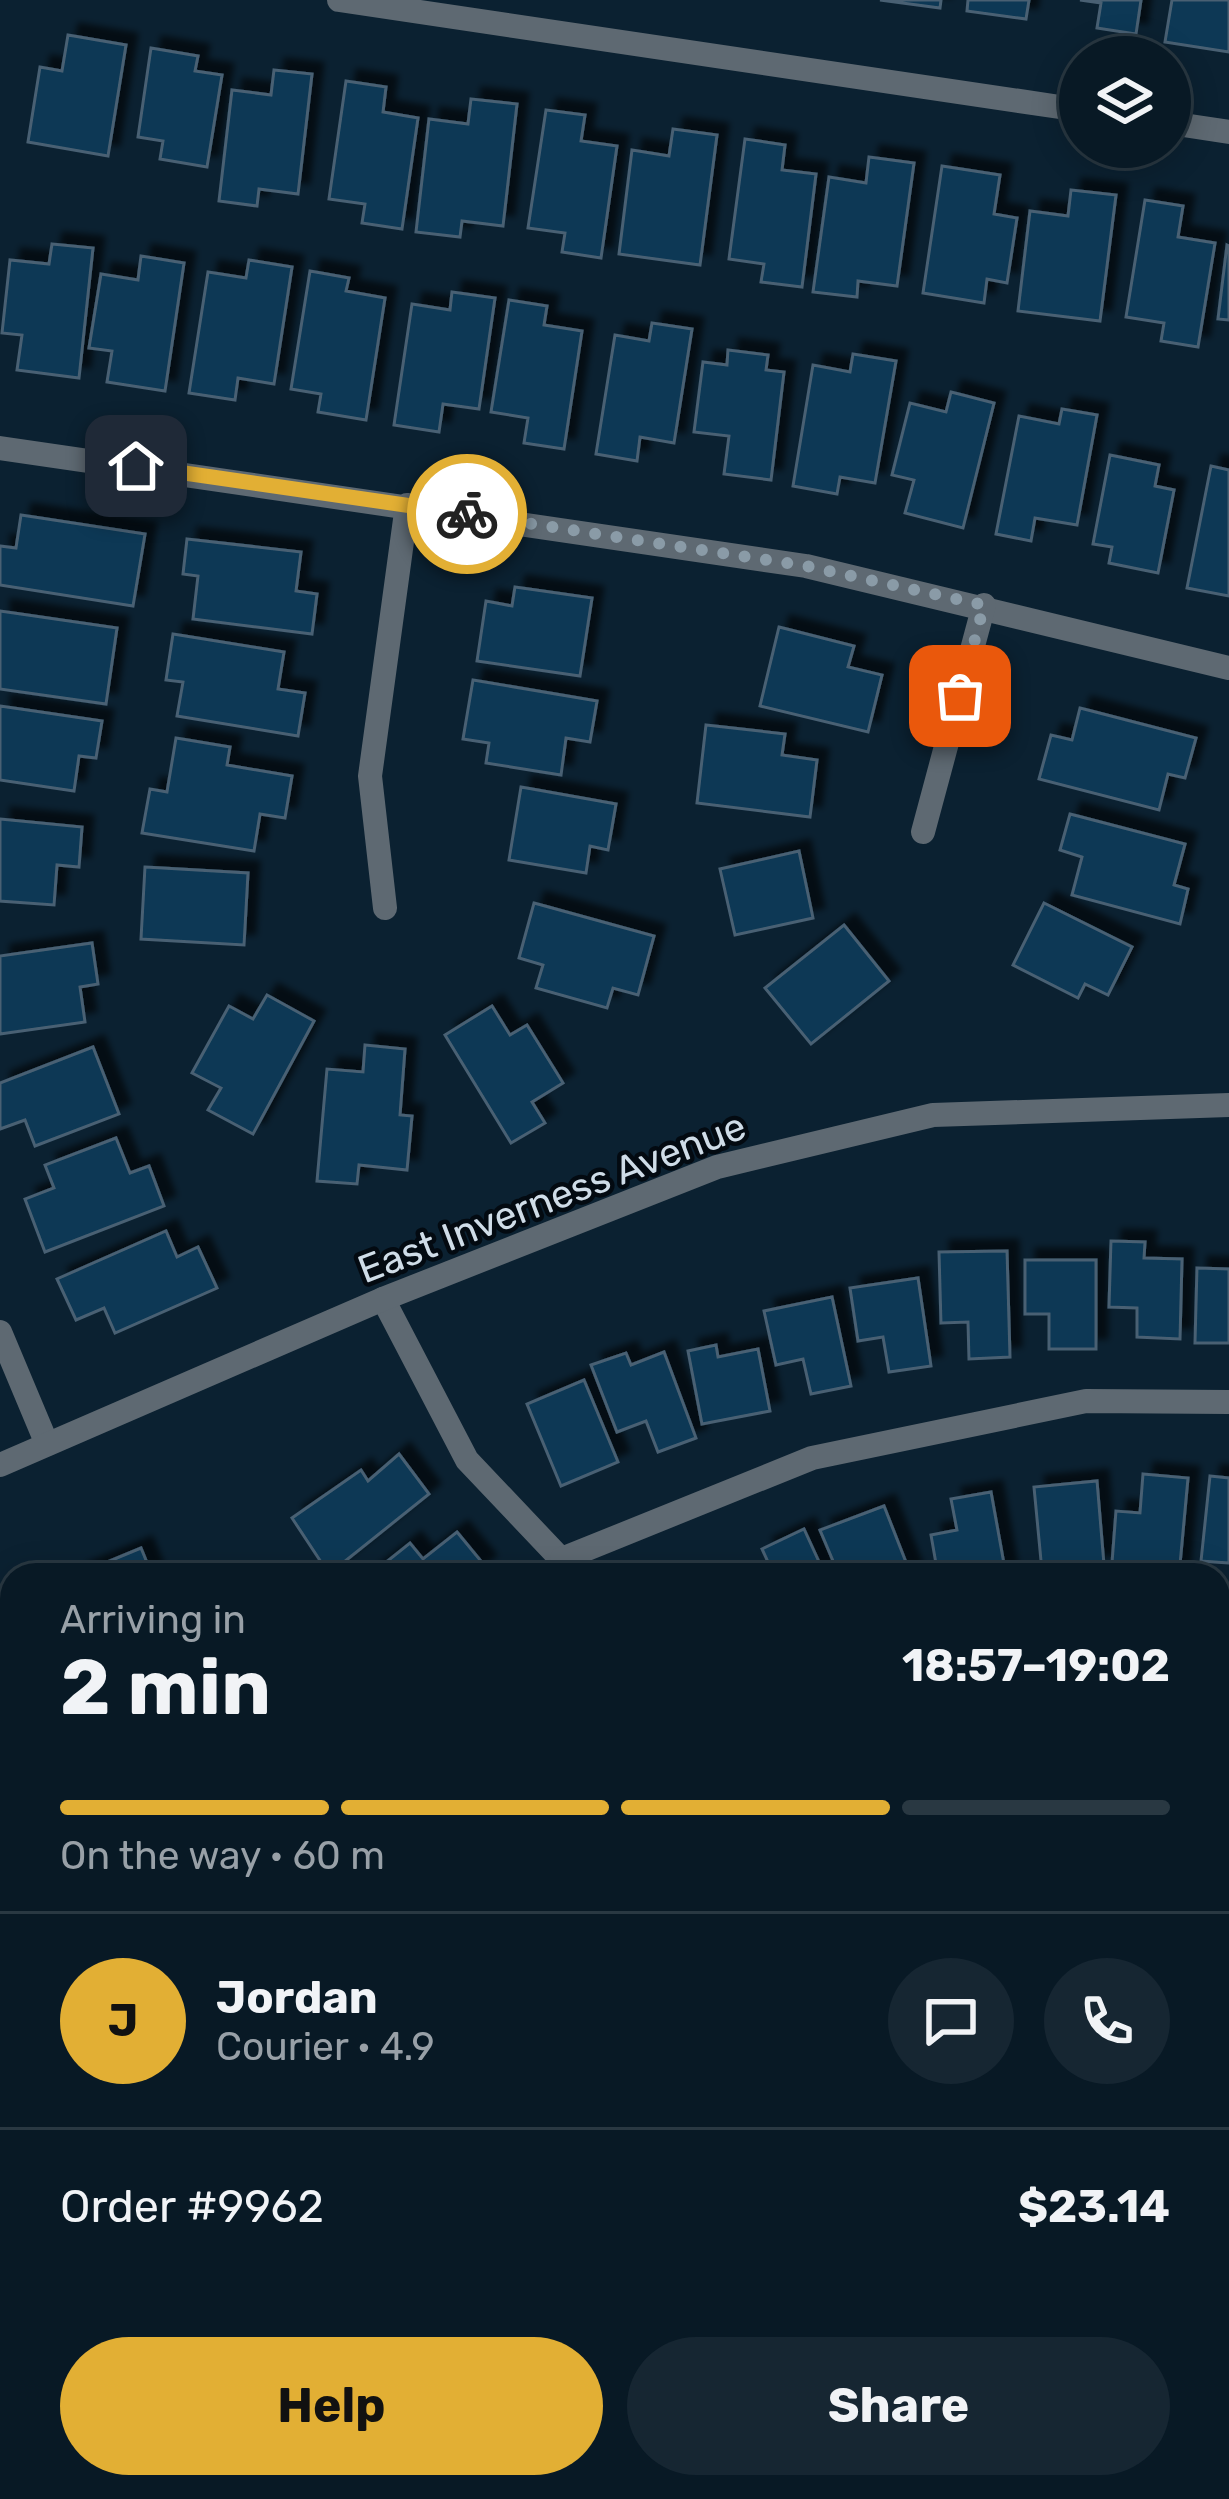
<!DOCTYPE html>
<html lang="en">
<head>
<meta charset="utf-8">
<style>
  :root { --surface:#081925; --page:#162632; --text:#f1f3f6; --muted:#98a0a7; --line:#293842; --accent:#e2af34 }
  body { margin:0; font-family:Rubik,sans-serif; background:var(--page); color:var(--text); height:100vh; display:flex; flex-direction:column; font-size:45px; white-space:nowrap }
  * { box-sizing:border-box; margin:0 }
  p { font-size:39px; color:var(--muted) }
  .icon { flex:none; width:66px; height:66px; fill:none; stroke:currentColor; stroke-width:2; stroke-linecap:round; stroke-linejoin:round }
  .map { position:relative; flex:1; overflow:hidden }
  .sheet { position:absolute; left:0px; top:1563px; width:1230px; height:936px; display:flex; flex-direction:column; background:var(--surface); border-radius:36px 36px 0 0; box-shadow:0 6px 30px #0003,0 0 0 3px var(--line) }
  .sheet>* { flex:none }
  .tools { position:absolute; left:1059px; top:36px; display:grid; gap:24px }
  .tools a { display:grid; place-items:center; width:132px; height:132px; border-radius:50%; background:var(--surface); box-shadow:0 6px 30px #0003,0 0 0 3px var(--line); font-size:60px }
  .pin { position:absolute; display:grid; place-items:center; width:102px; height:102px; color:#fff; margin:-51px; border-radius:24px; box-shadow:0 6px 18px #0006 }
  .courier { position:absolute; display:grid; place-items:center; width:120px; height:120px; margin:-60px; border:9px solid #e2af34; border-radius:50%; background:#fff; color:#222; box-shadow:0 3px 15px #0007 }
  .head em { font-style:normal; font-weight:700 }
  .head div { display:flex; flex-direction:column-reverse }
  .head { display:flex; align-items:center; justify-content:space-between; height:204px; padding:0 60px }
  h1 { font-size:78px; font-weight:700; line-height:90px }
  .bar { display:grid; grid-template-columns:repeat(4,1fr); gap:18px 12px; align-content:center; height:144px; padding:0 60px }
  .bar i { height:15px; border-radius:9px; background:var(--line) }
  .bar .on { background:var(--accent) }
  .bar p { grid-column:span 4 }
  .line { display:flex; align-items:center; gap:30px; padding:0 60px; border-top:3px solid var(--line) }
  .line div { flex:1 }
  .round { display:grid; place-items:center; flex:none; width:126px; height:126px; border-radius:63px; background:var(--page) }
  .cta { display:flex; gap:24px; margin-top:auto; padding:24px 60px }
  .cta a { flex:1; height:138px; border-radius:72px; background:var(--accent); color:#111; font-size:48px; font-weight:700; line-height:138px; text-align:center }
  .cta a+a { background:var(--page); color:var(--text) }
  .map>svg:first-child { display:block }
  .green { fill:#48360a }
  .building { fill:#0a3754; stroke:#486073; stroke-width:3; filter:url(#shadow) }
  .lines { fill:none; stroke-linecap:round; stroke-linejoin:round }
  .lane { stroke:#5e6972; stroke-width:24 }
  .street { stroke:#5e6972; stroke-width:24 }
  .done { stroke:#8a9ba7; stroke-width:12; stroke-dasharray:0 21.6 }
  .route { stroke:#e2af34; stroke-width:15 }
  .labels { text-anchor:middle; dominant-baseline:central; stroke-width:9; stroke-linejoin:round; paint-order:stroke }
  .street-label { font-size:39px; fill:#cfdce7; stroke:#030a11 }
</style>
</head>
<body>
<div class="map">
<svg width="1229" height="2499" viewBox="0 0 1229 2499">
  <defs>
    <filter id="shadow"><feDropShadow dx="11" dy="-11" stdDeviation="3" flood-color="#0009"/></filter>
  </defs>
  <rect width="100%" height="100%" fill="#0b2131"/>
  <polygon class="green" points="1218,1638 1229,1639 1229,1720 1218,1722"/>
  <g class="building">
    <polygon points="880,0 941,0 940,8"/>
    <polygon points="968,0 1029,0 1026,19 967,11"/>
    <polygon points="1080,0 1141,0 1136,34 1097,28 1101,3"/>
    <polygon points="1172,0 1229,0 1229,52 1165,42"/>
    <polygon points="68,35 126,45 108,156 28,142 40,67 62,71"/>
    <polygon points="151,48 198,56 195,71 222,75 207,167 160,159 163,141 138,137"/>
    <polygon points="274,70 312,74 298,194 259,189 257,206 219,201 232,90 271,95"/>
    <polygon points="346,81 386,87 383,112 418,118 402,229 362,223 365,204 329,199"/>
    <polygon points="471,99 517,104 503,226 462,221 460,237 416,232 429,119 468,124"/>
    <polygon points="546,110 585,115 581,141 617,146 601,258 562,252 565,233 528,228"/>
    <polygon points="673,129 717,135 700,265 619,254 632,150 669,156"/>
    <polygon points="745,139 785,145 782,170 816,174 802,287 761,282 764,264 729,259"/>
    <polygon points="869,157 914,163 897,286 858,281 857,297 813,292 829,177 866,183"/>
    <polygon points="942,166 1000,175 994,214 1017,218 1007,283 987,279 984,303 923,293"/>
    <polygon points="1071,190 1116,195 1100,321 1018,311 1030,211 1068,216"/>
    <polygon points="1145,200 1183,206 1178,237 1215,243 1198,347 1161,341 1164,323 1126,317"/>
    <polygon points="52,244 93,248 79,378 17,370 22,335 2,333 10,260 49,264"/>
    <polygon points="1227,245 1229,246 1229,320 1218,319"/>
    <polygon points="141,256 184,263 165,391 107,382 112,351 89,348 101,274 138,280"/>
    <polygon points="249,260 292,267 274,384 238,378 235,400 189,393 208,272 246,278"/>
    <polygon points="310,271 349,278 346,291 385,298 366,420 318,412 321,394 291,389"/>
    <polygon points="452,292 495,298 479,409 443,404 439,432 394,425 412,304 450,310"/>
    <polygon points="509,300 547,306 544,325 582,331 564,449 524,443 528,418 491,412"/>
    <polygon points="652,323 692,329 674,443 640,437 637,461 596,454 615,335 649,341"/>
    <polygon points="728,350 768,355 766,370 784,372 771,480 724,474 729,436 694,432 703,362 727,365"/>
    <polygon points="853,354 896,361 875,483 840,477 837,494 793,486 813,365 850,372"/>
    <polygon points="951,392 994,403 963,528 905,513 914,480 892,475 910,403 946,412"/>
    <polygon points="1062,409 1097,415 1077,525 1035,518 1031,541 996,534 1019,416 1059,424"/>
    <polygon points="1110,455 1159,465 1155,486 1174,490 1158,573 1109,563 1112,547 1093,544"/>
    <polygon points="1211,466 1229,470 1229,596 1187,588"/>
    <polygon points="21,515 145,534 133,606 0,585 0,546 16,548"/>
    <polygon points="187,539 301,552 296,591 317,594 312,634 193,619 198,576 183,574"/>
    <polygon points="515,587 592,598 580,676 477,661 486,601 512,606"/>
    <polygon points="0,611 117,628 106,704 0,689"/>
    <polygon points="779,627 854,646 848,667 882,675 868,732 760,706"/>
    <polygon points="173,634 284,652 278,689 305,693 298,736 177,716 183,682 166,680"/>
    <polygon points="473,680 597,701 590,742 566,738 561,775 486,763 489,743 463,739"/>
    <polygon points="0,706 102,721 96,758 79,756 74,791 0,780"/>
    <polygon points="1080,708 1196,738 1185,778 1168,774 1159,810 1039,779 1051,735 1072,740"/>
    <polygon points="706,725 785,734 782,755 817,760 810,817 697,803"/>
    <polygon points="176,738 230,747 227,765 292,776 285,818 260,814 254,851 142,833 150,789 167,792"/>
    <polygon points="521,787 616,804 608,850 590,846 586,873 509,860"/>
    <polygon points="1070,814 1185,844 1174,885 1188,889 1180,924 1072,895 1082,857 1060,850"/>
    <polygon points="0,819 82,827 79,867 57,865 54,905 0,901"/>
    <polygon points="799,851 813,918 735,935 720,869"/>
    <polygon points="145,867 248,873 244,945 141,939"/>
    <polygon points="534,903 654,936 638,995 613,988 607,1008 536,988 543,965 519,958"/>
    <polygon points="1044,903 1132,947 1108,995 1085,984 1078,998 1013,965"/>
    <polygon points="844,925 889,981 811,1044 765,988"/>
    <polygon points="92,943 98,984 80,987 85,1022 0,1034 0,956"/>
    <polygon points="267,995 314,1021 253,1134 208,1110 221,1088 192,1073 229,1006 253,1019"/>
    <polygon points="492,1006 510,1035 527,1025 563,1083 532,1102 545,1123 511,1143 445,1035"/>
    <polygon points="365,1045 405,1049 400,1115 412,1116 407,1170 359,1165 357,1184 317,1181 327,1069 363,1072"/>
    <polygon points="93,1047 119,1114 35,1146 25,1120 0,1129 0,1083"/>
    <polygon points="116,1138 130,1173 149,1166 164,1206 45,1252 25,1199 54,1188 45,1165"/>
    <polygon points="166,1231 177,1257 198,1247 217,1288 115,1333 104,1308 76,1320 57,1279"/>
    <polygon points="1111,1241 1145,1242 1144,1258 1182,1259 1180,1339 1137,1337 1137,1308 1109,1307"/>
    <polygon points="1007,1251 1010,1357 969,1359 968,1322 941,1323 939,1252"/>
    <polygon points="1025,1260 1096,1260 1096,1349 1049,1349 1049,1314 1025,1314"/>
    <polygon points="1197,1268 1229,1269 1229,1343 1195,1343"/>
    <polygon points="918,1278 931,1366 889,1372 883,1337 858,1341 850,1288"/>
    <polygon points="832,1297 851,1386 811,1394 803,1359 776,1365 764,1311"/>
    <polygon points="716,1345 718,1357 758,1349 770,1411 702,1424 688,1351"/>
    <polygon points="664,1352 696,1438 658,1452 646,1421 617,1432 591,1365 626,1353 631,1365"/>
    <polygon points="584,1380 618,1462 561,1486 527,1404"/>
    <polygon points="399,1454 429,1494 329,1574 292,1518 361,1470 368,1481"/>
    <polygon points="1143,1474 1188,1478 1179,1575 1133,1575 1134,1565 1112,1563 1116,1511 1140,1513"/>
    <polygon points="1210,1476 1229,1478 1229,1563 1201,1561"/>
    <polygon points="1097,1481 1104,1565 1042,1571 1034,1487"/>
    <polygon points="991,1492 1006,1575 938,1575 931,1535 957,1530 951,1499"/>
    <polygon points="884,1506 911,1575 839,1575 820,1530"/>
    <polygon points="804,1529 825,1575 774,1575 762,1549"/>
    <polygon points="457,1532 485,1566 473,1575 370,1575 410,1543 423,1559"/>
    <polygon points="141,1548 152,1575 76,1575"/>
    <polygon points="12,1601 12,1675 0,1681 0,1606"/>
    <polygon points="1228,1852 1229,1913 1218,1917 1218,1855"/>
    <polygon points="12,1858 12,1940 3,1943 0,1863"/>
    <polygon points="1228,2003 1229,2105 1218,2108 1218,2006"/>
    <polygon points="12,2126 12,2207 0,2212 0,2131"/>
    <polygon points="1229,2209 1229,2277 1218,2280 1218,2212"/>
    <polygon points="12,2322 12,2373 0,2378 0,2327"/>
    <polygon points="12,2389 12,2442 0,2447 0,2395"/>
    <polygon points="12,2461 12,2487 79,2487 46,2499 0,2499 0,2465"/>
    <polygon points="1218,2482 1229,2487 1229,2499 1159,2499 1164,2487 1218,2487"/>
    <polygon points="389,2487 486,2487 491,2499 394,2499"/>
    <polygon points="502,2487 576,2487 556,2495 558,2499 507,2499"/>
    <polygon points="843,2487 909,2487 916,2499 821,2499"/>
  </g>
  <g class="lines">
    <g class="lane">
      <polyline points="0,1769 12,1763"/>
      <polyline points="0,2274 12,2269"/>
      <polyline points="153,2487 158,2499"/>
    </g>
    <g class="street">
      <polyline points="339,0 1080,110"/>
      <polyline points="1170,123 1229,132"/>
      <polyline points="0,448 806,566 1229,668"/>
      <polyline points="923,832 984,605"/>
      <polyline points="385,908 370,776 407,505"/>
      <polyline points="383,1299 467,1460 576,1575"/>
      <polyline points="0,1332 47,1444"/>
      <polyline points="0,1465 383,1299 717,1167 933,1115 1229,1105"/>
      <polyline points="562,1559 812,1458 1086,1401 1229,1402"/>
      <polyline points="1218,1751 1229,1751"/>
      <polyline points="1218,2153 1229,2149"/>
      <polyline points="714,2499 741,2487"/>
    </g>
  </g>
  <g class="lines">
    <polyline class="done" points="467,514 806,566 984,605 960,696"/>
    <polyline class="route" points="136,466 467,514"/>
  </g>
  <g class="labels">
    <g class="street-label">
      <text transform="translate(552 1198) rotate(-21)">East Inverness Avenue</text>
    </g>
  </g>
</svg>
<div class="tools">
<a><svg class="icon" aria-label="layers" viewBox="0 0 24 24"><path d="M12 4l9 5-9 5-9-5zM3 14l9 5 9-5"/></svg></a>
</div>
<div class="pin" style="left:960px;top:696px;background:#ea580c"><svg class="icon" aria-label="bag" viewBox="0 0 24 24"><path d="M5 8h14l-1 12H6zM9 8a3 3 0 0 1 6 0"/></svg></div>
<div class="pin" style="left:136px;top:466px;background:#1f2937"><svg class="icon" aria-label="home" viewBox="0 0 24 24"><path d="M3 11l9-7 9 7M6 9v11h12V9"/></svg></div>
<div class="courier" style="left:467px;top:514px"><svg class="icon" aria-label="bike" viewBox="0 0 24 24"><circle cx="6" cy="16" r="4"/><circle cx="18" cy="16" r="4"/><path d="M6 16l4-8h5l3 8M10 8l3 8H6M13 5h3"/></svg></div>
<section class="sheet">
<div class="head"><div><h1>2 min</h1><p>Arriving in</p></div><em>18:57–19:02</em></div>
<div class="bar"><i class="on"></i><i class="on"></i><i class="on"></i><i></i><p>On the way · 60 m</p></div>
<div class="line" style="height:216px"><b class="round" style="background:var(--accent);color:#111">J</b><div><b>Jordan</b><p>Courier · 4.9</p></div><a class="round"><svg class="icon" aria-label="chat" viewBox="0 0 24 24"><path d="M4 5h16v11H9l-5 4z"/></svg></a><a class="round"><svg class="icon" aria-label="phone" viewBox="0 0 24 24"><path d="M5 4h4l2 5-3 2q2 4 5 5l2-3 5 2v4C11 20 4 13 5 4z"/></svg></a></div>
<div class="line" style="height:156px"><div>Order #9962</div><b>$23.14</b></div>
<div class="cta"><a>Help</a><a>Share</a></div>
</section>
</div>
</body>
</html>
